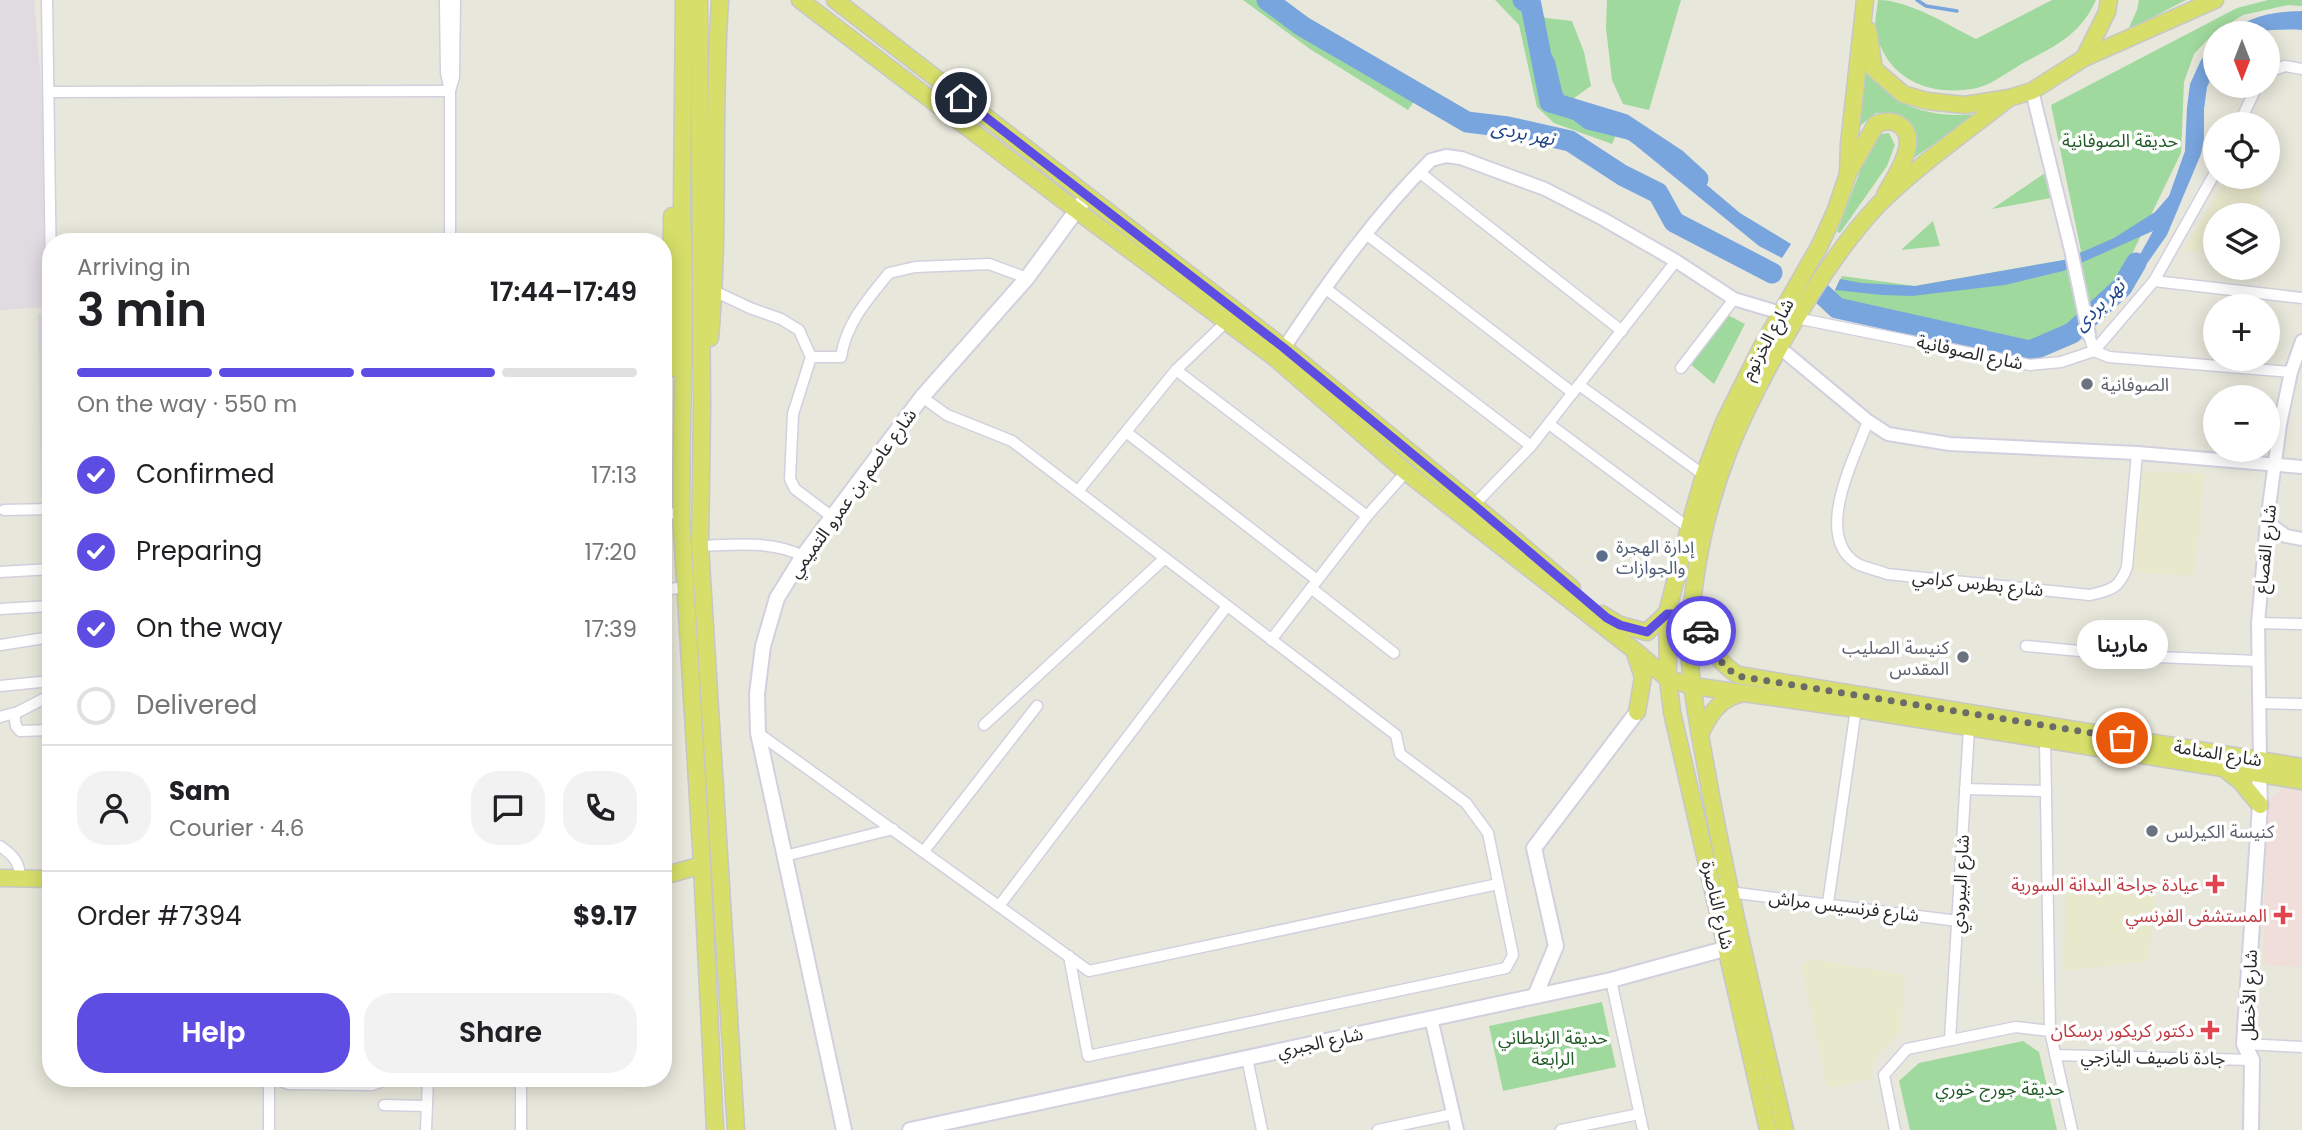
<!DOCTYPE html>
<html lang="en">
<head>
<meta charset="utf-8">
<style>
  :root { --surface:#fff; --page:#f2f2f2; --text:#202124; --muted:#757577; --line:#e0e0e0; --accent:#5e4de3 }
  body { margin:0; font-family:Poppins,"Noto Sans Arabic",sans-serif; background:var(--page); color:var(--text); height:100vh; display:flex; flex-direction:column; font-size:26px; white-space:nowrap }
  * { box-sizing:border-box; margin:0 }
  p { font-size:23px; color:var(--muted) }
  .icon { flex:none; width:38px; height:38px; fill:none; stroke:currentColor; stroke-width:2; stroke-linecap:round; stroke-linejoin:round }
  .map { position:relative; flex:1; overflow:hidden }
  .drawer { position:absolute; left:42px; top:233px; width:630px; height:854px; display:flex; flex-direction:column; background:var(--surface); border-radius:28px; box-shadow:0 4px 18px #0003 }
  .drawer>* { flex:none }
  .needle { width:46px; rotate:180deg }
  .fabs { position:absolute; left:2203px; top:21px; display:grid; gap:14px }
  .fabs a { display:grid; place-items:center; width:77px; height:77px; border-radius:50%; background:var(--surface); box-shadow:0 4px 18px #0003; font-size:35px }
  .pin { position:absolute; display:grid; place-items:center; width:60px; height:60px; color:#fff; margin:-30px; border:4px solid #fff; border-radius:50%; box-shadow:0 2px 7px #0007 }
  .courier { position:absolute; display:grid; place-items:center; width:70px; height:70px; margin:-35px; border:5px solid #5e4de3; border-radius:50%; background:#fff; color:#222; box-shadow:0 2px 9px #0007 }
  .bubble { position:absolute; height:49px; border-radius:24px; background:var(--surface); box-shadow:0 4px 18px #0003; font-size:23px; font-weight:600; line-height:49px; text-align:center }
  .headline em { font-style:normal; font-weight:600 }
  .headline div { display:flex; flex-direction:column-reverse }
  .headline { display:flex; align-items:center; justify-content:space-between; height:119px; padding:0 35px }
  h1 { font-size:46px; font-weight:600; line-height:52px }
  .bar { display:grid; grid-template-columns:repeat(4,1fr); gap:10px 7px; align-content:center; height:84px; padding:0 35px }
  .bar i { height:9px; border-radius:5px; background:var(--line) }
  .bar .selected { background:var(--accent) }
  .bar p { grid-column:span 4 }
  .line { display:flex; align-items:center; gap:18px; padding:0 35px; border-top:2px solid var(--line) }
  .line div { flex:1 }
  .round { display:grid; place-items:center; flex:none; width:74px; height:74px; border-radius:28px; background:var(--page) }
  ol { padding:0 35px; list-style:none }
  li { display:flex; align-items:center; gap:21px; height:77px }
  li p { margin-inline-start:auto }
  li .icon { padding:7px; border-radius:50%; background:var(--accent); color:#fff; stroke-width:4 }
  li:last-child { color:var(--muted) }
  li i { width:38px; height:38px; border:4px solid var(--line); border-radius:50% }
  .primary-button { display:flex; gap:14px; margin-top:auto; padding:14px 35px }
  .primary-button a { flex:1; height:80px; border-radius:28px; background:var(--accent); color:#fff; font-size:28px; font-weight:600; line-height:80px; text-align:center }
  .primary-button a+a { background:var(--page); color:var(--text) }
  .map>svg:first-child { display:block }
  .industrial { fill:#dfdbe1 }
  .education { fill:#e8e8cc }
  .medical { fill:#efded9 }
  .green { fill:#a0d99d }
  .water { fill:#79a5df }
  .lines { fill:none; stroke-linecap:round; stroke-linejoin:round }
  .stream { stroke:#79a5df; stroke-width:3.5 }
  .river { stroke:#79a5df; stroke-width:21 }
  .minor-casing { stroke:#d2d0df; stroke-width:13 }
  .tertiary-casing { stroke:#d2d0df; stroke-width:16 }
  .secondary-casing { stroke:#d2d0df; stroke-width:18 }
  .primary-casing { stroke:#c7c7c7; stroke-width:19 }
  .minor { stroke:#fff; stroke-width:10 }
  .tertiary { stroke:#fff; stroke-width:12 }
  .secondary { stroke:#fff; stroke-width:14 }
  .primary { stroke:#d7df6a; stroke-width:16 }
  .done { stroke:#6b6b67; stroke-width:7; stroke-dasharray:0 12.6 }
  .route { stroke:#5e4de3; stroke-width:9 }
  .worship-dot { fill:#6b7280; stroke:#fff; stroke-width:2.5 }
  .service-dot { fill:#5c6f8a; stroke:#fff; stroke-width:2.5 }
  .health-dot { fill:#e0444e; stroke:#fff; stroke-width:2.5 }
  .labels { text-anchor:middle; dominant-baseline:central; stroke-width:7; stroke-linejoin:round; paint-order:stroke }
  .park-label { font-size:18px; fill:#215b27; stroke:#fff }
  .street-label { font-size:18px; fill:#282828; stroke:#fff }
  .worship-label { font-size:18px; fill:#5b616d; stroke:#fff; text-anchor:start }
  .service-label { font-size:18px; fill:#4e5e75; stroke:#fff; text-anchor:start }
  .health-label { font-size:18px; fill:#be3a42; stroke:#fff; text-anchor:end }
  .water-label { font-size:19px; font-style:italic; fill:#1d4287; stroke:#fff }
</style>
</head>
<body>
<div class="map">
<svg width="2302" height="1130" viewBox="0 0 2302 1130">
  <rect width="100%" height="100%" fill="#e8e7db"/>
  <g class="industrial">
    <polygon points="0,0 34,0 43,107 46,307 0,310"/>
    <polygon points="51,312 51,498 41,498 38,314"/>
  </g>
  <g class="education">
    <polygon points="2226,180 2263,189 2254,215 2216,215 2215,252 2183,251"/>
    <polygon points="2140,471 2205,474 2194,576 2133,572"/>
    <polygon points="2066,875 2158,884 2148,961 2064,971"/>
    <polygon points="1810,959 1905,975 1901,1032 1879,1054 1873,1067 1871,1079 1827,1088 1801,965"/>
  </g>
  <polygon class="medical" points="2289,782 2302,785 2302,967 2263,965 2267,802"/>
  <g class="green">
    <polygon points="1243,0 1281,0 1310,23 1424,87 1408,110 1310,49"/>
    <polygon points="1495,0 1516,0 1546,18 1572,21 1584,52 1591,86 1574,98 1618,130 1612,144 1554,123 1537,107 1519,25"/>
    <polygon points="1607,0 1681,0 1649,110 1623,104 1612,80 1606,28"/>
    <path d="M1878,0C1909,0 1948,25 1976,39L2052,0H2096C2080,35 2057,45 2025,62C2010,70 1993,84 1977,88C1943,95 1906,88 1886,57C1881,48 1876,38 1875,27C1875,18 1877,9 1878,0Z"/>
    <polygon points="2139,0 2186,0 2128,30 2137,10"/>
    <polygon points="2268,0 2302,0 2302,6 2288,5 2243,15 2214,33 2194,54 2184,82 2181,153 2117,285 2079,321 2051,336 2017,344 1828,304 1842,276 1915,286 2064,260 2081,251 2051,105 2237,8"/>
    <path d="M1866,62C1883,106 1932,119 1976,114L1914,158C1914,125 1911,113 1876,113L1860,126Z"/>
    <polygon points="1889,133 1895,145 1887,166 1840,233 1837,232 1870,145 1879,134"/>
    <polygon points="2045,173 2051,198 1992,209"/>
    <polygon points="1933,221 1940,246 1901,250"/>
    <polygon points="1726,314 1745,324 1714,384 1689,363"/>
    <polygon points="1602,1002 1616,1067 1503,1091 1489,1026"/>
    <polygon points="2023,1041 2039,1052 2057,1130 1910,1130 1899,1081 1919,1063"/>
  </g>
  <g class="water">
    <path d="M2302,11V30C2277,28 2252,33 2227,33C2254,15 2270,12 2302,11Z"/>
    <polygon points="1535,24 1555,61 1562,91 1570,108 1623,124 1676,159 1740,213 1791,244 1782,258 1759,246 1629,140 1585,129 1550,102"/>
    <polygon points="2215,45 2215,70 2207,87 2204,109 2204,138 2201,154 2167,235 2134,282 2097,322 2068,343 2034,357 2011,354 1854,317 1837,308 2030,351 2072,333 2122,287 2153,231 2063,271 2005,285 1912,296 1882,295 1835,290 1840,279 1862,283 1915,286 2064,260 2114,238 2155,212 2169,196 2185,151 2187,108 2190,84 2201,60"/>
  </g>
  <g class="lines">
    <polyline class="stream" points="1917,0 1926,6 1957,11"/>
    <g class="river">
      <polyline points="1267,0 1302,26 1467,122 1508,127 1570,141 1622,175 1658,193 1674,222 1772,273"/>
      <polyline points="1523,0 1531,5 1550,102 1623,124 1676,159 1698,179"/>
      <polyline points="1821,293 1837,308 2030,351 2072,333 2122,287 2136,263"/>
    </g>
    <g class="minor-casing">
      <g id="minor">
        <polyline points="47,0 51,277"/>
        <polyline points="445,0 446,73 450,91"/>
        <polyline points="2268,72 2285,66 2302,69"/>
        <polyline points="49,92 450,91"/>
        <polyline points="2239,124 2257,86"/>
        <polyline points="1419,172 1622,331"/>
        <polyline points="1366,234 1573,393"/>
        <polyline points="450,242 450,91 454,77 455,0"/>
        <polyline points="2154,281 2302,298"/>
        <polyline points="1325,288 1531,446"/>
        <path d="M714,291L750,308L781,319L799,330L811,357H841C846,323 868,299 889,273L915,267L989,264L1027,278"/>
        <polyline points="1796,318 2030,365 2061,362 2094,351 2154,281 2216,171"/>
        <polyline points="2089,335 2094,351 2109,357 2291,372"/>
        <polyline points="811,357 793,414 790,479 795,489 831,516"/>
        <polyline points="1681,368 1734,299"/>
        <polyline points="1176,370 1367,516"/>
        <polyline points="1579,385 1704,475"/>
        <polyline points="922,397 947,415 1012,441 1396,735 1400,754 1466,803 1488,833 1513,955 1506,968 1088,1056 1069,956"/>
        <path d="M1868,421C1855,457 1813,535 1856,563C1864,568 1878,570 1887,574L2090,595C2111,590 2119,589 2127,567L2137,453"/>
        <polyline points="1549,424 1689,528"/>
        <polyline points="1126,432 1317,580"/>
        <polyline points="1078,491 1176,370 1227,321"/>
        <polyline points="1474,505 1531,446 1676,261"/>
        <polyline points="4,510 51,509"/>
        <polyline points="663,513 681,514"/>
        <path d="M700,546C734,545 771,540 803,556"/>
        <polyline points="0,572 51,569"/>
        <polyline points="1311,588 1394,653"/>
        <polyline points="663,590 685,587"/>
        <polyline points="0,609 51,606"/>
        <polyline points="2258,623 2302,624"/>
        <polyline points="1271,640 1367,516 1406,472"/>
        <polyline points="0,645 51,637"/>
        <polyline points="2026,646 2132,656 2257,661"/>
        <polyline points="0,686 50,681"/>
        <polyline points="2259,703 2302,704"/>
        <polyline points="14,714 16,726 20,731 51,730"/>
        <polyline points="0,717 18,712 51,695"/>
        <polyline points="984,725 1165,558"/>
        <polyline points="758,733 1089,971 1498,884"/>
        <polyline points="2045,739 2050,1031 2072,1130"/>
        <polyline points="1965,789 2046,791"/>
        <path d="M0,846C13,855 20,862 20,879"/>
        <polyline points="924,851 1037,706"/>
        <polyline points="785,856 893,829"/>
        <polyline points="1729,892 1958,921"/>
        <polyline points="1828,903 1856,709"/>
        <polyline points="999,906 1227,606"/>
        <polyline points="1611,980 1643,1130"/>
        <polyline points="1950,1040 1969,728"/>
        <polyline points="2244,1044 2302,1047"/>
        <polyline points="2055,1055 2252,1060"/>
        <polyline points="1247,1058 1262,1130"/>
        <polyline points="269,1078 269,1130"/>
        <polyline points="281,1078 283,1082 289,1084 372,1085 380,1082 383,1078"/>
        <polyline points="384,1105 427,1106"/>
        <polyline points="426,1130 428,1078"/>
        <polyline points="521,1130 521,1078"/>
        <polyline points="1378,1130 1453,1114"/>
        <polyline points="1561,1130 1639,1114"/>
        <polyline points="1895,1130 1884,1075 1907,1049 2016,1027 2050,1031"/>
      </g>
    </g>
    <g class="tertiary-casing">
      <g id="tertiary">
        <polyline points="2032,91 2071,250 2089,335"/>
        <polyline points="1779,347 1868,421 1888,434 1950,444 2137,453 2302,467"/>
        <path d="M1284,348C1328,282 1375,216 1431,160L1446,156L1461,158L1545,189L1603,219L1676,261L1734,299L1781,313"/>
        <polyline points="2267,522 2286,536 2302,539"/>
        <polyline points="2260,760 2258,623 2267,522 2280,424 2291,372 2302,341"/>
        <polyline points="1431,1018 1457,1130"/>
      </g>
    </g>
    <g class="secondary-casing">
      <g id="secondary">
        <polyline points="1535,996 1556,946 1534,848 1637,712"/>
        <polyline points="844,1130 758,733 757,694 763,646 777,598 803,556 922,397 1027,278 1087,196"/>
        <polyline points="910,1130 1611,980 1728,948"/>
        <polyline points="2251,1130 2252,1060 2244,1044 2260,805 2259,774"/>
      </g>
    </g>
    <g class="primary-casing">
      <g id="primary">
        <polyline points="684,0 682,206 684,284 681,514 702,865 715,1130"/>
        <polyline points="699,0 702,407 700,546 736,1130"/>
        <polyline points="800,0 1076,210 1274,357 1406,472 1634,650 1668,679 1693,686 1856,709 2302,781"/>
        <polyline points="835,0 1284,348 1474,505 1572,588"/>
        <polyline points="1868,30 1874,69 1903,94 1927,101 1965,105 2009,98 2032,91 2084,58 2215,0"/>
        <polyline points="2084,58 2107,12 2109,0"/>
        <path d="M1850,170L1876,124C1884,121 1891,120 1898,124C1923,138 1894,178 1885,195"/>
        <polyline points="672,216 671,333 674,368"/>
        <path d="M710,338C720,226 712,113 720,0"/>
        <path d="M1602,614L1620,625L1647,632L1667,613L1690,614C1704,636 1715,661 1738,675L2302,767"/>
        <polyline points="1635,653 1643,677 1637,712"/>
        <path d="M1700,735C1708,716 1719,699 1740,694"/>
        <polyline points="2226,770 2240,781 2260,805"/>
        <polyline points="663,876 702,865"/>
        <polyline points="0,878 51,879"/>
        <polyline points="1768,1130 1672,712 1668,679 1667,613 1689,528 1704,475 1724,422 1761,348 1820,245 1835,212 1848,174 1849,144 1865,0"/>
        <path d="M1785,1130C1759,1019 1732,908 1711,796C1703,748 1691,697 1689,647C1689,620 1693,594 1697,567C1711,480 1740,417 1783,341C1810,293 1841,244 1879,204C1917,166 1967,131 2009,98"/>
      </g>
    </g>
    <use href="#minor" class="minor"/>
    <use href="#tertiary" class="tertiary"/>
    <use href="#secondary" class="secondary"/>
    <use href="#primary" class="primary"/>
  </g>
  <g class="lines">
    <polyline class="done" points="1701,631 1725,667 1738,676 2122,738"/>
    <polyline class="route" points="961,98 1284,348 1474,505 1607,618 1620,625 1647,632 1667,614 1690,614 1701,631"/>
  </g>
  <g class="worship-dot">
    <circle cx="2087" cy="384" r="7"/>
    <circle cx="1963" cy="657" r="7"/>
    <circle cx="2152" cy="831" r="7"/>
  </g>
  <circle class="service-dot" cx="1602" cy="556" r="7"/>
  <g class="health-dot">
    <path d="M2211.5 873.5h7v7h7v7h-7v7h-7v-7h-7v-7h7z"/>
    <path d="M2279.5 904.5h7v7h7v7h-7v7h-7v-7h-7v-7h7z"/>
    <path d="M2206.5 1019.5h7v7h7v7h-7v7h-7v-7h-7v-7h7z"/>
  </g>
  <g class="labels">
    <g class="park-label">
      <text x="2120" y="140">حديقة الصوفانية</text>
      <text x="1553" y="1037">حديقة الزبلطاني<tspan x="1553" dy="21">الرابعة</tspan></text>
      <text x="2000" y="1088">حديقة جورج خوري</text>
    </g>
    <g class="street-label">
      <text transform="translate(1767 339) rotate(-61)">شارع الخرتوم</text>
      <text transform="translate(1970 352) rotate(12)">شارع الصوفانية</text>
      <text transform="translate(852 493) rotate(-54)">شارع عاصم بن عمرو التميمي</text>
      <text transform="translate(2265 549) rotate(-84)">شارع القصاع</text>
      <text transform="translate(1978 583) rotate(6)">شارع بطرس كرامي</text>
      <text transform="translate(2218 753) rotate(9)">شارع المنامة</text>
      <text transform="translate(1960 884) rotate(-87)">شارع البيرودي</text>
      <text transform="translate(1718 905) rotate(77)">شارع الناصرة</text>
      <text transform="translate(1844 906) rotate(7)">شارع فرنسيس مراش</text>
      <text transform="translate(2249 995) rotate(-88)">شارع الأخطل</text>
      <text transform="translate(1320 1042) rotate(-12)">شارع الجبري</text>
      <text transform="translate(2153 1057) rotate(1)">جادة ناصيف اليازجي</text>
    </g>
    <g class="worship-label">
      <text x="2101" y="384">الصوفانية</text>
      <text x="1949" y="647" text-anchor="end">كنيسة الصليب<tspan x="1949" dy="21">المقدس</tspan></text>
      <text x="2166" y="831">كنيسة الكيرلس</text>
    </g>
    <g class="service-label">
      <text x="1616" y="546">إدارة الهجرة<tspan x="1616" dy="21">والجوازات</tspan></text>
    </g>
    <g class="health-label">
      <text x="2199" y="884">عيادة جراحة البدانة السورية</text>
      <text x="2267" y="915">المستشفى الفرنسي</text>
      <text x="2194" y="1030">دكتور كريكور برسكان</text>
    </g>
    <g class="water-label">
      <text transform="translate(1523 133) rotate(11)">نهر بردى</text>
      <text transform="translate(2099 305) rotate(-45)">نهر بردى</text>
    </g>
  </g>
</svg>
<div class="fabs">
<a><svg class="needle" viewBox="-14 -14 28 28"><path d="M0-13l5 13h-10z" fill="#e53935"/><path d="M0 13l5-13h-10z" fill="#757577"/></svg></a>
<a><svg class="icon" aria-label="locate" viewBox="0 0 24 24"><circle cx="12" cy="12" r="6"/><path d="M12 2v4M12 18v4M2 12h4M18 12h4"/></svg></a>
<a><svg class="icon" aria-label="layers" viewBox="0 0 24 24"><path d="M12 4l9 5-9 5-9-5zM3 14l9 5 9-5"/></svg></a>
<a>+</a>
<a>−</a>
</div>
<div class="pin" style="left:2122px;top:738px;background:#ea580c"><svg class="icon" aria-label="bag" viewBox="0 0 24 24"><path d="M5 8h14l-1 12H6zM9 8a3 3 0 0 1 6 0"/></svg></div>
<div class="pin" style="left:961px;top:98px;background:#1f2937"><svg class="icon" aria-label="home" viewBox="0 0 24 24"><path d="M3 11l9-7 9 7M6 9v11h12V9"/></svg></div>
<div class="courier" style="left:1701px;top:631px"><svg class="icon" aria-label="car" viewBox="0 0 24 24"><path d="M5 17H2v-5l4-1 3-4h7l3 4 3 1v5h-3M9 17h6M6 11h13"/><circle cx="7" cy="17" r="2"/><circle cx="17" cy="17" r="2"/></svg></div>
<div class="bubble" style="left:2077px;top:620px;width:91px">مارينا</div>
<section class="drawer">
<div class="headline"><div><h1>3 min</h1><p>Arriving in</p></div><em>17:44–17:49</em></div>
<div class="bar"><i class="selected"></i><i class="selected"></i><i class="selected"></i><i></i><p>On the way · 550 m</p></div>
<ol>
<li><svg class="icon" aria-label="check" viewBox="0 0 24 24"><path d="M5 12l5 5 9-10"/></svg>Confirmed<p>17:13</p></li>
<li><svg class="icon" aria-label="check" viewBox="0 0 24 24"><path d="M5 12l5 5 9-10"/></svg>Preparing<p>17:20</p></li>
<li><svg class="icon" aria-label="check" viewBox="0 0 24 24"><path d="M5 12l5 5 9-10"/></svg>On the way<p>17:39</p></li>
<li><i></i>Delivered</li>
</ol>
<div class="line" style="height:126px"><a class="round"><svg class="icon" aria-label="person" viewBox="0 0 24 24"><circle cx="12" cy="8" r="4"/><path d="M4 21q1-7 8-7t8 7"/></svg></a><div><b>Sam</b><p>Courier · 4.6</p></div><a class="round"><svg class="icon" aria-label="chat" viewBox="0 0 24 24"><path d="M4 5h16v11H9l-5 4z"/></svg></a><a class="round"><svg class="icon" aria-label="phone" viewBox="0 0 24 24"><path d="M5 4h4l2 5-3 2q2 4 5 5l2-3 5 2v4C11 20 4 13 5 4z"/></svg></a></div>
<div class="line" style="height:91px"><div>Order #7394</div><b>$9.17</b></div>
<div class="primary-button"><a>Help</a><a>Share</a></div>
</section>
</div>
</body>
</html>
